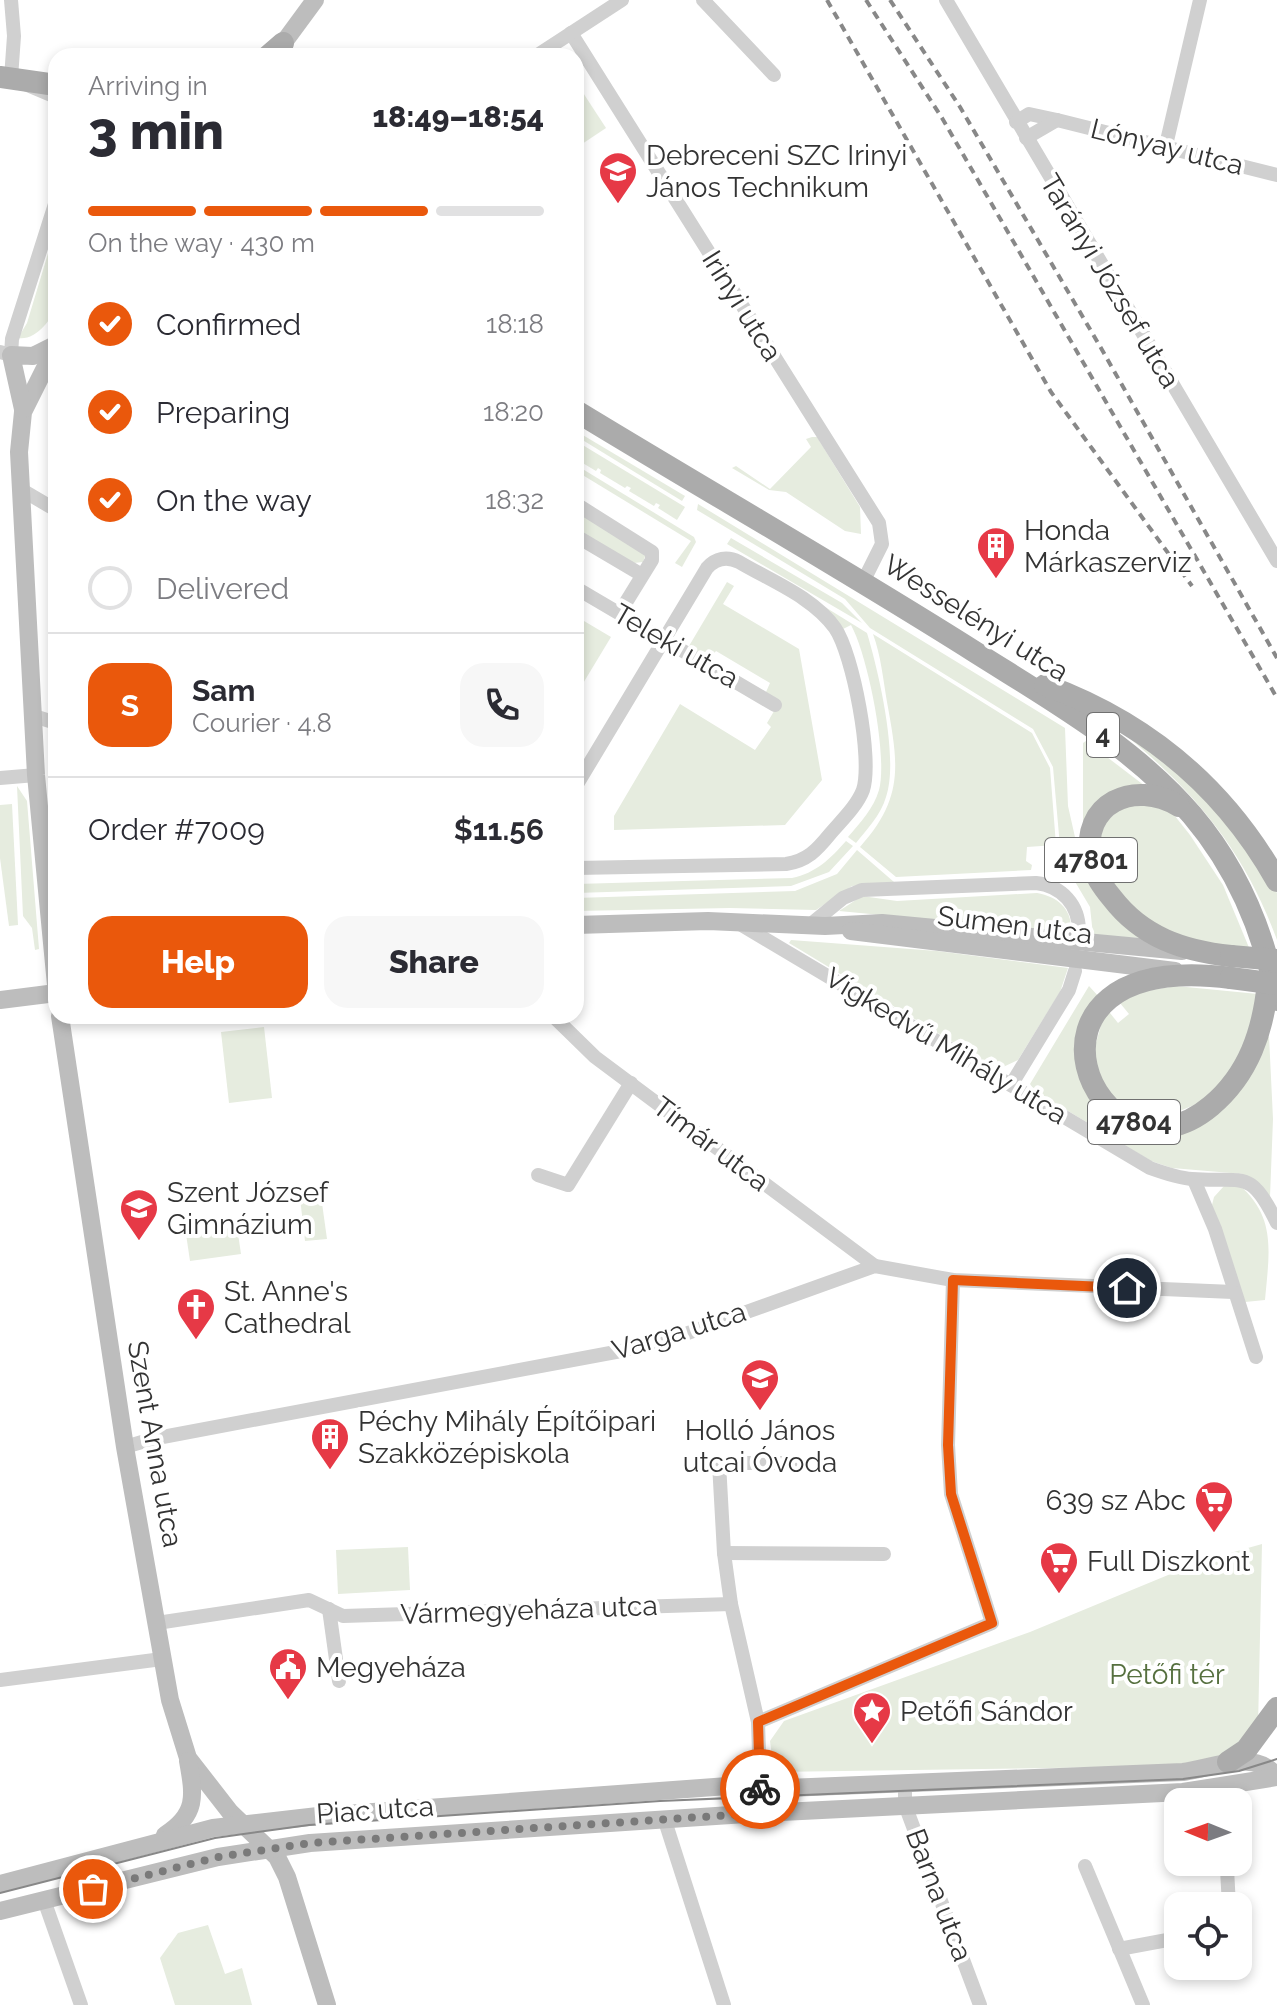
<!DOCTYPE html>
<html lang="en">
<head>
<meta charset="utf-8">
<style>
  :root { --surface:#fff; --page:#f7f7f7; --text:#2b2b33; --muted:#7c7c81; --line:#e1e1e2; --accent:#ea580c }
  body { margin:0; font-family:Raleway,sans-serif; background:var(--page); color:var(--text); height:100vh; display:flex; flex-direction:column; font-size:30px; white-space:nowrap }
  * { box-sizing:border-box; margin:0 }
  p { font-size:26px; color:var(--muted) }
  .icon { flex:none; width:44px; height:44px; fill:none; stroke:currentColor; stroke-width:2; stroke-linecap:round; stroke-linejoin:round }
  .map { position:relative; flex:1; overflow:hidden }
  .details { position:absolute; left:48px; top:48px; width:536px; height:976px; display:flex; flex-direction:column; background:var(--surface); border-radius:24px; box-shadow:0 4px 12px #0003 }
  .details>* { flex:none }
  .needle { width:52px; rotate:271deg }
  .tools { position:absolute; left:1164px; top:1788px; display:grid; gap:16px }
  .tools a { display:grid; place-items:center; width:88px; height:88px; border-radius:16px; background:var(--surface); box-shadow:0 4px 12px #0003; font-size:40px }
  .pin { position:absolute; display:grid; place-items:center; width:68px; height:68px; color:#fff; margin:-34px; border:4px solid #fff; border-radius:50%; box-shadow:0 2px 8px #0007 }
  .courier { position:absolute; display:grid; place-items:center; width:80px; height:80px; margin:-40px; border:6px solid #ea580c; border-radius:50%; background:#fff; color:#222; box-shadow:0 2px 10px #0007 }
  .head em { font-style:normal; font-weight:800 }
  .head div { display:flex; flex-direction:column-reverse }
  .head { display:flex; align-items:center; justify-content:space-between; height:136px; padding:0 40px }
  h1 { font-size:52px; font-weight:800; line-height:60px }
  .bar { display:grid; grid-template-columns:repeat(4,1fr); gap:12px 8px; align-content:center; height:96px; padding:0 40px }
  .bar i { height:10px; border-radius:6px; background:var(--line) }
  .bar .selected { background:var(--accent) }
  .bar p { grid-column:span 4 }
  .line { display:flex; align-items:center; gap:20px; padding:0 40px; border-top:2px solid var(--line) }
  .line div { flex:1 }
  .round { display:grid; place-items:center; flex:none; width:84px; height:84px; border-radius:24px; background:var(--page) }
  ol { padding:0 40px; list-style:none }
  li { display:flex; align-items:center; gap:24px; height:88px }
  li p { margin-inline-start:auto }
  li .icon { padding:8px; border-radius:50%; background:var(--accent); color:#fff; stroke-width:4 }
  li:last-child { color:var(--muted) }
  li i { width:44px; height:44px; border:4px solid var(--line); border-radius:50% }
  .cta { display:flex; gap:16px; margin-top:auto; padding:16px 40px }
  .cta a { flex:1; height:92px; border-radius:24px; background:var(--accent); color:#fff; font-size:32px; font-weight:800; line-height:92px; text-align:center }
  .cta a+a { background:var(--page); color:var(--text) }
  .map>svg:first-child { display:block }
  .green { fill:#e6ecdf }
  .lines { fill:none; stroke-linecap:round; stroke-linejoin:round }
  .street { stroke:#d0d0d0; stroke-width:14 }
  .secondary { stroke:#bdbdbd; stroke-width:18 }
  .primary { stroke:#ababab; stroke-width:22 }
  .tram { stroke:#888; stroke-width:2 }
  .rail { stroke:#888; stroke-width:4; stroke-dasharray:8 6; stroke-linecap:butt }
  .primary-bridge { stroke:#ababab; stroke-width:22 }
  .done { stroke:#7a7a7a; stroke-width:8; stroke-dasharray:0 14.4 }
  .route { stroke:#ea580c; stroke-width:10 }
  .labels { text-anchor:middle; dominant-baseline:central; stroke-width:8; stroke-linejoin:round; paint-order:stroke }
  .shield { fill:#fff; stroke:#707070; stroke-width:2 }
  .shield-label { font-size:26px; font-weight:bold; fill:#333 }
  .street-label { font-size:28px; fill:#333; stroke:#fff }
  .poi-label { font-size:28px; fill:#333; stroke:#fff; text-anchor:start }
  .park-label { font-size:28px; fill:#56703f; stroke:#fff }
</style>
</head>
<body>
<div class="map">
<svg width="1277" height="2005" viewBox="0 0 1277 2005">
  <rect width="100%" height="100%" fill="#fff"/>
  <g class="green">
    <polygon points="576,82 606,128 576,148"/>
    <path d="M56,227C56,251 60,279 56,303C53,320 35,341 18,338L27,323Z"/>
    <polygon points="576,431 685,496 682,501 576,436"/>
    <polygon points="812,437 817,437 860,507 861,534 845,531 786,492 769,490 732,468 736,466 770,489 811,447 806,439"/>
    <polygon points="576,441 685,507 677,520 658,508 660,505 656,503 654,506 629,491 631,488 627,486 625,488 600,473 601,470 598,468 596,471 576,459"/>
    <polygon points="576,465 694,537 696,542 682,567 675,563 691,541 576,471"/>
    <polygon points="698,504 1065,728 1068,806 1077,846 1088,874 1139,938 1093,935 1090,907 1061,858 1053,767 1033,729 870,628 845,599 697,510"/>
    <polygon points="576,512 646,554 643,562 634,563 576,529"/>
    <polygon points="731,538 842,603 862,623 727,544"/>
    <polygon points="727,582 734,586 723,604 799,649 822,780 785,825 614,830 614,816 680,704 755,750 771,727 767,723 780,701 766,692 770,683 716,651 710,659 689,646"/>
    <path d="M825,607L867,633C879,673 899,759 886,797C881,815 867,829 856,843L848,837C860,823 874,808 879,790C888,756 868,656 851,625L843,629Z"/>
    <polygon points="584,621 611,637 576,695 576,634"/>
    <path d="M873,634L1032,733L1050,768L1056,845L1027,847L1026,861L1032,865L1031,870L896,877L860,847C905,797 898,763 887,702C883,679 881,656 873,634Z"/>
    <path d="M1122,732L1175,764L1255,854L1277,893V940C1244,850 1195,792 1122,732Z"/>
    <polygon points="1086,741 1145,786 1083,828 1083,743"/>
    <polygon points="17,786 27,801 39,949 35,950 32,928 23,916"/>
    <polygon points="1129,801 1171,811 1190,835 1223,885 1250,950 1187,941 1135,912 1103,870 1099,828"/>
    <polygon points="12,804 18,925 9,926 0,858 0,805"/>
    <path d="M846,841L853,846L829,872L791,886L576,893V884L792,878C816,873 830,859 846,841Z"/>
    <polygon points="857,850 894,882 852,886 816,910 730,908 576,911 576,898 795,891 837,874"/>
    <path d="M1037,893C1059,897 1073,910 1071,933L839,911L862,896L897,901Z"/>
    <polygon points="791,940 937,951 1068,968 1060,992 1018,1060 1001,1068 989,1064 789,943"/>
    <polygon points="1089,986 1100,998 1091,1097 1178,1131 1269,1036 1273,1119 1270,1197 1243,1174 1172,1168 1151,1161 1035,1091 1030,1084"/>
    <polygon points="1176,986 1258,994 1248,1048 1213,1097 1156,1121 1118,1107 1091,1060 1106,1008 1118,1023 1129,1014 1120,1003 1140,992"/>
    <polygon points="264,1027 272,1098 229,1103 221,1032"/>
    <path d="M1239,1185C1277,1217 1269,1254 1265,1300L1245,1302L1212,1205L1214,1197L1224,1186Z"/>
    <polygon points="321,1196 327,1239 305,1241 300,1198"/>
    <polygon points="237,1227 241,1254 190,1261 186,1234"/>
    <polygon points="1262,1544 1258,1727 1226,1756 1183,1766 774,1772 770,1741 784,1721 1030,1632 1202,1561"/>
    <polygon points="408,1547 410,1590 338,1594 336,1550"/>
    <polygon points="208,1925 225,1974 242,1968 252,2005 175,2005 160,1958 178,1933"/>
  </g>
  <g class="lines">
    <g class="street">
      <polyline points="11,0 14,36 11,78 56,97"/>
      <polyline points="703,0 774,75"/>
      <polyline points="946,0 1277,561"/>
      <polyline points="571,33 879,523 882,544 863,582"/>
      <polyline points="536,56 622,0"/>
      <polyline points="1016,122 1029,114 1057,120 1277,175"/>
      <polyline points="1026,138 1057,120"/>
      <polyline points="1166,145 1200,0"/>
      <polyline points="0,352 11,355 12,339 56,201"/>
      <polyline points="22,490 56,510"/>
      <polyline points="576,504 652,552 652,560 620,612"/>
      <polyline points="576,536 642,575"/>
      <polyline points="576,588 775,705"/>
      <polyline points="34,716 56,723"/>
      <polyline points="0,778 36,775"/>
      <path d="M576,786L707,568C716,558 727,556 739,562C771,581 813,597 835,628C853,654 873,760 863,790C857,806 841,821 830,834C817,850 807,861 786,864L576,868"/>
      <path d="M740,924L1150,1168C1164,1173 1178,1178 1192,1179C1244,1183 1250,1167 1277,1223"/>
      <path d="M810,925L843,898L862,890L1036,883C1062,886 1079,905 1079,931"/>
      <polyline points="553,1016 595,1057 875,1266"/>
      <polyline points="1011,1085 1069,990 1075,971"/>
      <polyline points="538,1175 568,1185 631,1083"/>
      <polyline points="1194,1180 1215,1229 1256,1357"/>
      <polyline points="125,1447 152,1439 621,1351 674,1338 875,1266 953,1280 1233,1292"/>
      <polyline points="724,1553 884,1554"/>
      <polyline points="329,1609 339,1681"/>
      <polyline points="157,1623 309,1600 343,1616 731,1604"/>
      <polyline points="0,1680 162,1659"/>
      <polyline points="758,1722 992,1623 951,1494 948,1445 953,1280"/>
      <polyline points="905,1783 905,1805 980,2005"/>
      <polyline points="761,1813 758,1722 731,1604 724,1553 719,1463 791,1463"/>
      <polyline points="665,1821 724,2005"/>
      <polyline points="1085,1866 1143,2005"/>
      <polyline points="1227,1869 1229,1906"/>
      <polyline points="44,1900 81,2005"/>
      <polyline points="1119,1949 1178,1938"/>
    </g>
    <g class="secondary">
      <polyline points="276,53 315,0"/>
      <polyline points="56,346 23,412 19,452 36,775 56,985"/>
      <polyline points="23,409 11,355 33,356 55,345"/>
      <polyline points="576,925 708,921 825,926 882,923 1182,951"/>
      <polyline points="851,931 1175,971"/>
      <polyline points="0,1000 56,993"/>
      <polyline points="60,1016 125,1447 170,1700 188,1758 230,1812 277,1857 287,1877 327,2005"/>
      <path d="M165,1835C198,1814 194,1795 188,1761"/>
      <path d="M0,1884L213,1828L318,1816L728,1786L760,1789L1183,1772C1213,1768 1255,1748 1277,1777"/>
      <polyline points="0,1911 218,1857 310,1843 761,1813 1183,1792 1277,1777"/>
    </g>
    <g class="primary">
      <polyline points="268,56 283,43"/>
      <polyline points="0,77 56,85"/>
      <path d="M576,411C709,492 844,569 975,652C1051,700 1133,746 1192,815C1237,868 1264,932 1277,1000"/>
      <path d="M1045,685C1146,722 1224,787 1277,881"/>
      <path d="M1179,806C1134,779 1080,803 1091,860C1094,875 1103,887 1112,898C1142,937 1183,951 1231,956"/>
      <path d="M1231,978C988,947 1096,1202 1211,1106C1249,1074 1263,1031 1268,983"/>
      <polyline points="1228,1762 1246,1750 1277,1708"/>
    </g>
    <polyline class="tram" points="0,1893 215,1838 309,1825 660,1801 1183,1779 1239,1771 1277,1759"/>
    <g class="rail">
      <polyline points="827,0 1051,392 1192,586"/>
      <polyline points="866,0 942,118 1277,698"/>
      <polyline points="890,0 960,107 1101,348 1277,658"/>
    </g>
    <g class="primary-bridge">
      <polyline points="1231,956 1277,960"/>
      <polyline points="1231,978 1277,984"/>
    </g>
  </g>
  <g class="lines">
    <polyline class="done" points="93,1889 218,1857 310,1843 761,1813 760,1789"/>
    <polyline class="route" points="760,1789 758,1722 992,1623 951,1494 948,1445 953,1280 1127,1288"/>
  </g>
  <defs>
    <g id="school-pin" transform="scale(2)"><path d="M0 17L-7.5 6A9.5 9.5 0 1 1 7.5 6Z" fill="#e63946" stroke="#fff"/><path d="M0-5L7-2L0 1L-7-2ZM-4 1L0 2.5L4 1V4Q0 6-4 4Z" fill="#fff"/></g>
    <g id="building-pin" transform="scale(2)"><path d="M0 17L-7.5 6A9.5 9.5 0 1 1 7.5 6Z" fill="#e63946" stroke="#fff"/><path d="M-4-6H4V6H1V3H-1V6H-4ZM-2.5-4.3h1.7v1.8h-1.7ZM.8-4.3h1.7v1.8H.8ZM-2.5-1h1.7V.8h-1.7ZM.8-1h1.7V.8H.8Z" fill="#fff"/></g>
    <g id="church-pin" transform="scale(2)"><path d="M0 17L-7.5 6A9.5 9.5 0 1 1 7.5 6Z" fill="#e63946" stroke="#fff"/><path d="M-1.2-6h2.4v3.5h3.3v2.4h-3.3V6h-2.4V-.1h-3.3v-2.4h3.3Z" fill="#fff"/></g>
    <g id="supermarket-pin" transform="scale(2)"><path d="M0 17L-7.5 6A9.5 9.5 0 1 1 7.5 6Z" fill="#e63946" stroke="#fff"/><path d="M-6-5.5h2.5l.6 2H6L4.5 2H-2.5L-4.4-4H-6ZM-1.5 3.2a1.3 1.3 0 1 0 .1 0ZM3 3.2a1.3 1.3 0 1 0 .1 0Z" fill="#fff"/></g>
    <g id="civic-pin" transform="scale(2)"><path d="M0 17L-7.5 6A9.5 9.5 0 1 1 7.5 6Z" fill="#e63946" stroke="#fff"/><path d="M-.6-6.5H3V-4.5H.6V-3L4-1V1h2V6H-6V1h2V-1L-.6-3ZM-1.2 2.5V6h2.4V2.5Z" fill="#fff"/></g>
    <g id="sight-pin" transform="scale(2)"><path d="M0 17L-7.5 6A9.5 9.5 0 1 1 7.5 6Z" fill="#e63946" stroke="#fff"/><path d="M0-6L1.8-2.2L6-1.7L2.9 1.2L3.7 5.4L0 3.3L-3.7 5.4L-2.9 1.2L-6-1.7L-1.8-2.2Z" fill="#fff"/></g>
  </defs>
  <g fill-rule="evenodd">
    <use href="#school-pin" x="618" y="171"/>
    <use href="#building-pin" x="996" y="546"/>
    <use href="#school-pin" x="139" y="1208"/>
    <use href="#church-pin" x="196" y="1307"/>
    <use href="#school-pin" x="760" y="1378"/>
    <use href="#building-pin" x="330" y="1437"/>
    <use href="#supermarket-pin" x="1214" y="1500"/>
    <use href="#supermarket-pin" x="1059" y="1561"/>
    <use href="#civic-pin" x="288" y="1667"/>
    <use href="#sight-pin" x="872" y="1711"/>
  </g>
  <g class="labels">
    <g class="shield">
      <rect x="1087" y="713" width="32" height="44" rx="6"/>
      <rect x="1045" y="838" width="92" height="44" rx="6"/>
      <rect x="1088" y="1100" width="92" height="44" rx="6"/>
    </g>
    <g class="shield-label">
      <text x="1103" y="735">4</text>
      <text x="1091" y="860">47801</text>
      <text x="1134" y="1122">47804</text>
    </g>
    <g class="street-label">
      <text transform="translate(1167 147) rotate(14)">Lónyay utca</text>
      <text transform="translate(1110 281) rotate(59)">Tarányi József utca</text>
      <text transform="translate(742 306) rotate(58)">Irinyi utca</text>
      <text transform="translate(976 618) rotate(32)">Wesselényi utca</text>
      <text transform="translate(676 646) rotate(30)">Teleki utca</text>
      <text transform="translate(1015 925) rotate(7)">Sumen utca</text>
      <text transform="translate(946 1046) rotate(31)">Vígkedvű Mihály utca</text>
      <text transform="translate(711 1144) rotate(37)">Tímár utca</text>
      <text transform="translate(679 1331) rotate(-17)">Varga utca</text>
      <text transform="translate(155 1444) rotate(80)">Szent Anna utca</text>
      <text transform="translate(529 1610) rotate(-2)">Vármegyeháza utca</text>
      <text transform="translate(375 1810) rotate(-4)">Piac utca</text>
      <text transform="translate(939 1895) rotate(69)">Barna utca</text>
    </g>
    <g class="poi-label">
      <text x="646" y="155">Debreceni SZC Irinyi<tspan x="646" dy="32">János Technikum</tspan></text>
      <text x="1024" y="530">Honda<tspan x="1024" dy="32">Márkaszerviz</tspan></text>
      <text x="167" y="1192">Szent József<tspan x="167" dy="32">Gimnázium</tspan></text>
      <text x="224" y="1291">St. Anne's<tspan x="224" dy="32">Cathedral</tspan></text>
      <text x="358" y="1421">Péchy Mihály Építőipari<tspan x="358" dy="32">Szakközépiskola</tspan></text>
      <text x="760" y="1430" text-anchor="middle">Holló János<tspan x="760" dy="32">utcai Óvoda</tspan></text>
      <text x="1186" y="1500" text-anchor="end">639 sz Abc</text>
      <text x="1087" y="1561">Full Diszkont</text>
      <text x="316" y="1667">Megyeháza</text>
      <text x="900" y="1711">Petőfi Sándor</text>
    </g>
    <g class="park-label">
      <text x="1167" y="1674">Petőfi tér</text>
    </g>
  </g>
</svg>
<div class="tools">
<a><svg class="needle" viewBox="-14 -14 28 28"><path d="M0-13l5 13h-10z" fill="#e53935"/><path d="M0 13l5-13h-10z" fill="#7c7c81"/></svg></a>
<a><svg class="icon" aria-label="locate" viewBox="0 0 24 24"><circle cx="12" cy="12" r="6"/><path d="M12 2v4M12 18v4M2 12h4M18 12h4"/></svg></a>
</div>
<div class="pin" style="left:93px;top:1889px;background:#ea580c"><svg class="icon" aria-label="bag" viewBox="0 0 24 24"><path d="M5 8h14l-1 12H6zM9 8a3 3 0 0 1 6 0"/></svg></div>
<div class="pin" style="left:1127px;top:1288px;background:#1f2937"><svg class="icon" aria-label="home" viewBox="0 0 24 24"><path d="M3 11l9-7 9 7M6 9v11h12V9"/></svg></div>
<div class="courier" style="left:760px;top:1789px"><svg class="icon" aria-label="bike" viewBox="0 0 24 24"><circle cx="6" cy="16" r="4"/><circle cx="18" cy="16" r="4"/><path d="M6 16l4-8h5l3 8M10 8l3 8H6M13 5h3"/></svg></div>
<section class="details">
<div class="head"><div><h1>3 min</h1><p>Arriving in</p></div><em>18:49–18:54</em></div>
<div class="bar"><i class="selected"></i><i class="selected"></i><i class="selected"></i><i></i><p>On the way · 430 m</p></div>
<ol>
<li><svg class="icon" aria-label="check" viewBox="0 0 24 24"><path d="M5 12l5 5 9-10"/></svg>Confirmed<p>18:18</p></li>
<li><svg class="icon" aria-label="check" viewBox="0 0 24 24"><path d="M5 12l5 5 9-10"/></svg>Preparing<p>18:20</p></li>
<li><svg class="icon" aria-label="check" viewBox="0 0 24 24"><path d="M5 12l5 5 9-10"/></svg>On the way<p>18:32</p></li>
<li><i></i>Delivered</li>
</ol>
<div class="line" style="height:144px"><b class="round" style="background:var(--accent);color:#fff">S</b><div><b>Sam</b><p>Courier · 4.8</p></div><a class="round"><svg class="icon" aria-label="phone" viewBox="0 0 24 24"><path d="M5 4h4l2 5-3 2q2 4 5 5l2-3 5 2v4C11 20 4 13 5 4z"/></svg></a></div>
<div class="line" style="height:104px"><div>Order #7009</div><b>$11.56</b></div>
<div class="cta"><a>Help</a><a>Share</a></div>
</section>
</div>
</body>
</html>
